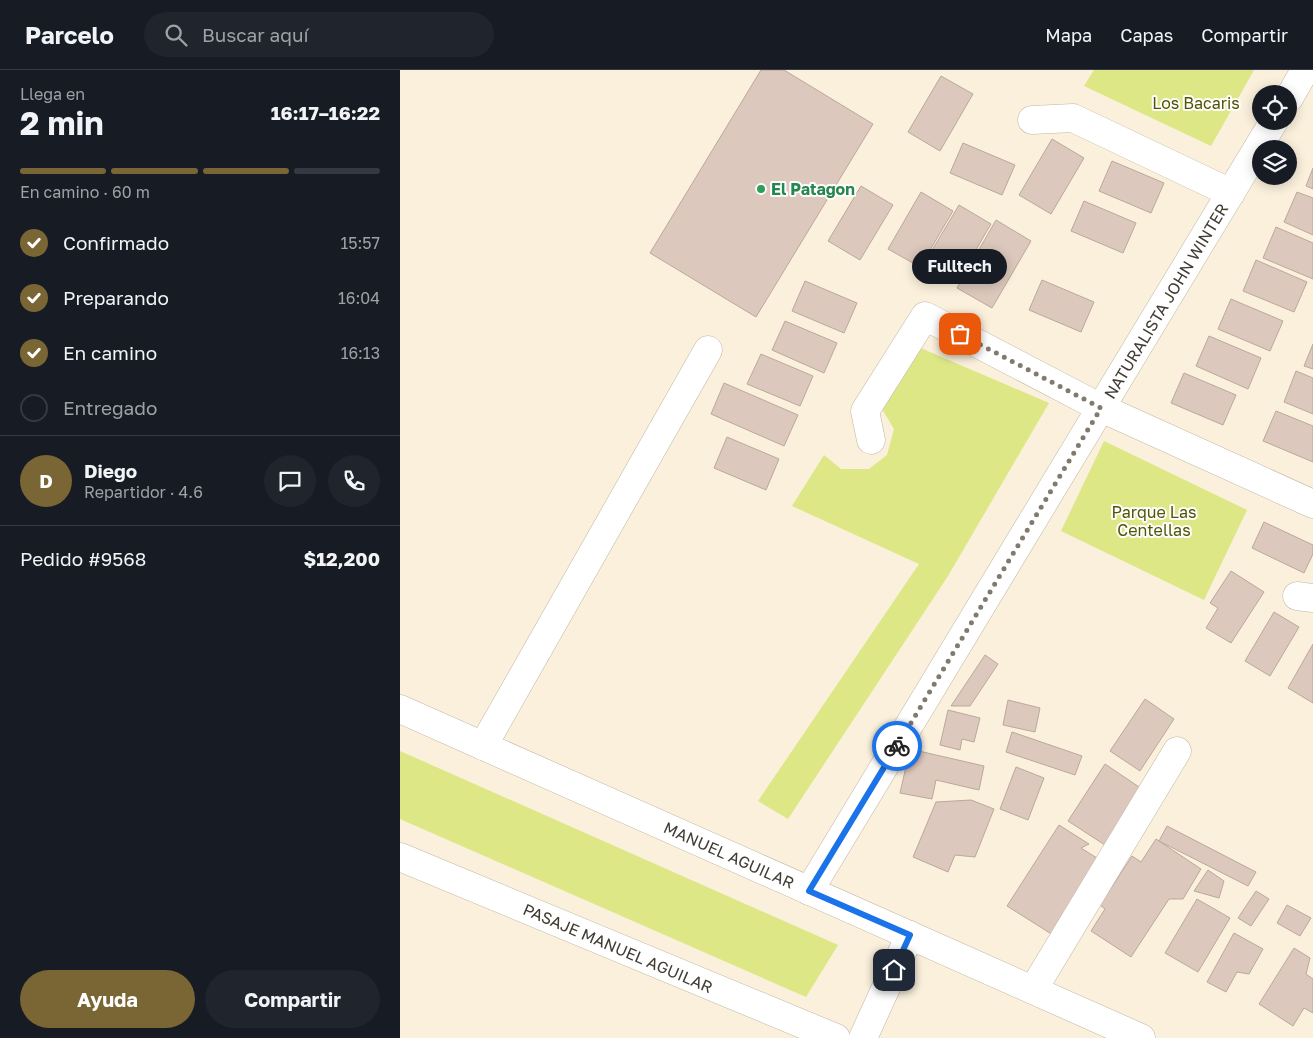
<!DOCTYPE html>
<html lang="es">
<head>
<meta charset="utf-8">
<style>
  :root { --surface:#171b24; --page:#20242c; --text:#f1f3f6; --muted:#9ea1a6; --line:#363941; --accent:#7a6535 }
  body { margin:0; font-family:"Golos Text",sans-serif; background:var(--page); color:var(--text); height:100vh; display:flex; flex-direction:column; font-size:19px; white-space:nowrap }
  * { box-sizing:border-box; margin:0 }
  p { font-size:16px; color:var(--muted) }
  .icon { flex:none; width:28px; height:28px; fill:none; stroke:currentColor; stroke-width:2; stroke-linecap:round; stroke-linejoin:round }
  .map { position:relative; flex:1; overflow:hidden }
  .details { display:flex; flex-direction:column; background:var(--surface); width:400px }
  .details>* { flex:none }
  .controls { position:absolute; left:852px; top:15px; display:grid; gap:10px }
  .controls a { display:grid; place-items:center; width:45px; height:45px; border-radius:50%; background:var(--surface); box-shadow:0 2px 12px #0003; font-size:25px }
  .pin { position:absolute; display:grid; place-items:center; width:42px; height:42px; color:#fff; margin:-21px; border-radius:10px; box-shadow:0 2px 8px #0006 }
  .courier { position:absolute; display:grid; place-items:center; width:50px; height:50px; margin:-25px; border:4px solid #1a73e8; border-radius:50%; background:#fff; color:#222; box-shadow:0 1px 6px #0007 }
  .bubble { position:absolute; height:35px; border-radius:18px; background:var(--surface); box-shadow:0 2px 12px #0003; font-size:16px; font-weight:700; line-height:35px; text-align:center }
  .overview em { font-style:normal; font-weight:700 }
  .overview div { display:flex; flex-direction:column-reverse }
  .overview { display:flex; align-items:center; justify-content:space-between; height:85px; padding:0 20px }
  h1 { font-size:32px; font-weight:700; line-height:38px }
  .bar { display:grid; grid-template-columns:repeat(4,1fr); gap:8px 5px; align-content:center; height:60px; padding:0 20px }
  .bar i { height:6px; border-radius:4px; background:var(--line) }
  .bar .current { background:var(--accent) }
  .bar p { grid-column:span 4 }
  .line { display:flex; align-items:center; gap:12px; padding:0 20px; border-top:1px solid var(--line) }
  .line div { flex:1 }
  .round { display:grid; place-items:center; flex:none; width:52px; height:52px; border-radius:26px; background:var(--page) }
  ol { padding:0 20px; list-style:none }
  li { display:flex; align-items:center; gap:15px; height:55px }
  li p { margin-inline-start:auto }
  li .icon { padding:5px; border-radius:50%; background:var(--accent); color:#fff; stroke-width:4 }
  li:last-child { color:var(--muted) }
  li i { width:28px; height:28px; border:2px solid var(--line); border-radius:50% }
  .action { display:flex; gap:10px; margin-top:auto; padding:10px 20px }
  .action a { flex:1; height:58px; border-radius:30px; background:var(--accent); color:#fff; font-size:20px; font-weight:700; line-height:58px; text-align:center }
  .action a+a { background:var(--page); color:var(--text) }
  header { display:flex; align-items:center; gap:30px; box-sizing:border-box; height:70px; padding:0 25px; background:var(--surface); border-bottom:1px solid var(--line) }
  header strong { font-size:24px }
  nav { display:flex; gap:28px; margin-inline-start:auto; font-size:18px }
  .search { width:350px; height:45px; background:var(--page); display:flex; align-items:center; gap:12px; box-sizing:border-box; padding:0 18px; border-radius:28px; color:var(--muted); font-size:19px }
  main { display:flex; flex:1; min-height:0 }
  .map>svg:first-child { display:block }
  .green { fill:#dde785 }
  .building { fill:#dcc8bc; stroke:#bba89c }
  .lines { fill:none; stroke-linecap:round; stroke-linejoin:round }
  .minor-casing { stroke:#c0b7a4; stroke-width:29 }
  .minor { stroke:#fff; stroke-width:28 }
  .done { stroke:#817b6f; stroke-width:5; stroke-dasharray:0 9 }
  .route { stroke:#1a73e8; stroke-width:6 }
  .leisure-dot { fill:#2e9e5b; stroke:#fefefe; stroke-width:2 }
  .labels { text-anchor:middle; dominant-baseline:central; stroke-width:4; stroke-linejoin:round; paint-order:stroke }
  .park-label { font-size:16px; fill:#515604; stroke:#fefefe }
  .leisure-label { font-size:16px; font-weight:bold; fill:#27864d; stroke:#fefefe; text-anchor:start }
  .street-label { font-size:16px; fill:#403c34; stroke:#fefefe }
</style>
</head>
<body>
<header>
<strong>Parcelo</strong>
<div class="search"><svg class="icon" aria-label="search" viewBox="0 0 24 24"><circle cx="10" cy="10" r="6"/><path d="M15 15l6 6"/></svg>Buscar aquí</div>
<nav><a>Mapa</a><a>Capas</a><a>Compartir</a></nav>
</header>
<main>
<section class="details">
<div class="overview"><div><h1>2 min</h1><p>Llega en</p></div><em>16:17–16:22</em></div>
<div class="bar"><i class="current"></i><i class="current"></i><i class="current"></i><i></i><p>En camino · 60 m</p></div>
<ol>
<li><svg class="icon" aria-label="check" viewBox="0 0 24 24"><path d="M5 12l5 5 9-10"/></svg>Confirmado<p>15:57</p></li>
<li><svg class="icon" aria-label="check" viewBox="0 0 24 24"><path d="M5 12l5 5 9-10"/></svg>Preparando<p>16:04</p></li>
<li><svg class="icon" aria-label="check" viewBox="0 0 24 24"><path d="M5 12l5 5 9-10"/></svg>En camino<p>16:13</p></li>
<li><i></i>Entregado</li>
</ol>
<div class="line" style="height:90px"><b class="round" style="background:var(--accent);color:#fff">D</b><div><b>Diego</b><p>Repartidor · 4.6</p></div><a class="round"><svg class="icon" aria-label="chat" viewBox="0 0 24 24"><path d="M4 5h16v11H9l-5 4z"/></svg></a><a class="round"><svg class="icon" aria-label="phone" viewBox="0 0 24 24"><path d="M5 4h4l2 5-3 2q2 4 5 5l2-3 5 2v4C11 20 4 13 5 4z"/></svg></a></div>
<div class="line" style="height:65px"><div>Pedido #9568</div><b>$12,200</b></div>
<div class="action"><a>Ayuda</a><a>Compartir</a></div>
</section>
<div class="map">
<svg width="913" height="968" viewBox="0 0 913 968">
  <rect width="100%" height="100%" fill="#faf0dc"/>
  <g class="green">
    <polygon points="694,0 854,0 811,76 684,16"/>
    <polygon points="516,276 649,333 548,506 388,749 358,731 519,494 392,436 424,385 441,399 469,399 487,385 494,359 479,334"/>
    <polygon points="704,371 847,440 804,530 661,461"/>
    <polygon points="0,681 438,875 406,927 0,749"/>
  </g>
  <g class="building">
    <polygon points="361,0 384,0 473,54 356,247 250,183"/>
    <polygon points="541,6 573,24 540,81 508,62"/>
    <polygon points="652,69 684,88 651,144 619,125"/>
    <polygon points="563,73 615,95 602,125 550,103"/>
    <polygon points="712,91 764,113 751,143 699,121"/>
    <polygon points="913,98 913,119 906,116"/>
    <polygon points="461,116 493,135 460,190 428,171"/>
    <polygon points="521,122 553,141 520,197 488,179"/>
    <polygon points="897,122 913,128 913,165 884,152"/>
    <polygon points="684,131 736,153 723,183 671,161"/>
    <polygon points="559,135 591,154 558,211 525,192"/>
    <polygon points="596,150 631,171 592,238 557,218"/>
    <polygon points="876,157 913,173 913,209 863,188"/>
    <polygon points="856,190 907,212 894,242 843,221"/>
    <polygon points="642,210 694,232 681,262 629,240"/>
    <polygon points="405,211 457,233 444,263 392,241"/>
    <polygon points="831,229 883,251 870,281 818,259"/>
    <polygon points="385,251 437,273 424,303 372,280"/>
    <polygon points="809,266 861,288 848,319 796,296"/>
    <polygon points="913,274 913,299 904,296"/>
    <polygon points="361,284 413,306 400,336 347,314"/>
    <polygon points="896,301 913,308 913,344 884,332"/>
    <polygon points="784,303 836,325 823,355 771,333"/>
    <polygon points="324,313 398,345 384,376 311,344"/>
    <polygon points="876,341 913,356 913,392 863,371"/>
    <polygon points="327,367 379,389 366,420 314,398"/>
    <polygon points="864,452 913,475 913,484 904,503 852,478"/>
    <polygon points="831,501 864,522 831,573 806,558 818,538 810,533"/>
    <polygon points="874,542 899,557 870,606 845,591"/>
    <polygon points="913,574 913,633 888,618"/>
    <polygon points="585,585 598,594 570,636 551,636"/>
    <polygon points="745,629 774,649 740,701 710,681"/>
    <polygon points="608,630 640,638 635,662 603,655"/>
    <polygon points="548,640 580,648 574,672 562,669 560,680 540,675"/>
    <polygon points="612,662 682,686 675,705 606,682"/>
    <polygon points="510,679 584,696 579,720 536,710 532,729 500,723"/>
    <polygon points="705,694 745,721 708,777 668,751"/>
    <polygon points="616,697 644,708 628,750 600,739"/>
    <polygon points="571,730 594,739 575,787 555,785 548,802 513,787 536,732"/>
    <polygon points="659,755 689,774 681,778 700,790 653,865 607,836"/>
    <polygon points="767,756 856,802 848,816 759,771"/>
    <polygon points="756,769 801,799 783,829 769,829 731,887 691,861 705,839 700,835 732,786 741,792"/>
    <polygon points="808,800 824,811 819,828 794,821"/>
    <polygon points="856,821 869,829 851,856 838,848"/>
    <polygon points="797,829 830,848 798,902 765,883"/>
    <polygon points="887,835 911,848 900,866 877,853"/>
    <polygon points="834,863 863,879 849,904 837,902 826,922 807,912"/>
    <polygon points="894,878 910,888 906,904 913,909 913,943 904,938 893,956 859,934"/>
  </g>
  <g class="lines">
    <g class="minor-casing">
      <g id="minor">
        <polyline points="889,28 905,0"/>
        <polyline points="632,50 673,48 831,123"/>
        <polyline points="471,370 465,341 525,246 701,338 913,434"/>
        <polyline points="897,526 913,528"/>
        <polyline points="0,639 741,968"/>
        <polyline points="83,676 308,280"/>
        <polyline points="0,787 436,968"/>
        <polyline points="409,821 874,51"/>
        <polyline points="633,920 777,681"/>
        <polyline points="463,968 510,865"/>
      </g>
    </g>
    <use href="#minor" class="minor"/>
  </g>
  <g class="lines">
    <polyline class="done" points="497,676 701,338 560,264"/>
    <polyline class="route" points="494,900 510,865 409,821 497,676"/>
  </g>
  <circle class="leisure-dot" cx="361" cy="119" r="5"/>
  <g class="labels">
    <g class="park-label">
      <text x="796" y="33">Los Bacaris</text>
      <text x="754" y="442">Parque Las<tspan x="754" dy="18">Centellas</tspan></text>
    </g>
    <g class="leisure-label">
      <text x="371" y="119">El Patagon</text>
    </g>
    <g class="street-label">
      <text transform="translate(766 231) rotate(-59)">NATURALISTA JOHN WINTER</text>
      <text transform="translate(329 785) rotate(24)">MANUEL AGUILAR</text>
      <text transform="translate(218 878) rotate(23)">PASAJE MANUEL AGUILAR</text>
    </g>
  </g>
</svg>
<div class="controls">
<a><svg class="icon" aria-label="locate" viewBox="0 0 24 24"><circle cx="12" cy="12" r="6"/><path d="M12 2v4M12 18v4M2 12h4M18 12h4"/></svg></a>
<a><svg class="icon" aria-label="layers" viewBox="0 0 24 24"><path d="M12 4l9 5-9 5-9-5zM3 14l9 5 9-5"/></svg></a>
</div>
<div class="pin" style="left:560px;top:264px;background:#ea580c"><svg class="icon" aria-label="bag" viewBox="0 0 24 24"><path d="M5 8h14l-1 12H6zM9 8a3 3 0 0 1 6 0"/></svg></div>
<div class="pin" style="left:494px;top:900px;background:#1f2937"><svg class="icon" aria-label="home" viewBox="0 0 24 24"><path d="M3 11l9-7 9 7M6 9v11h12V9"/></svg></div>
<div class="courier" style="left:497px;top:676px"><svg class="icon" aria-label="bike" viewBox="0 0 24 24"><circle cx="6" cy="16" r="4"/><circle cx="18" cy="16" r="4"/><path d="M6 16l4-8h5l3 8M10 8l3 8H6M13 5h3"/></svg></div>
<div class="bubble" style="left:512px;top:179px;width:95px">Fulltech</div>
</div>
</main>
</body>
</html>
